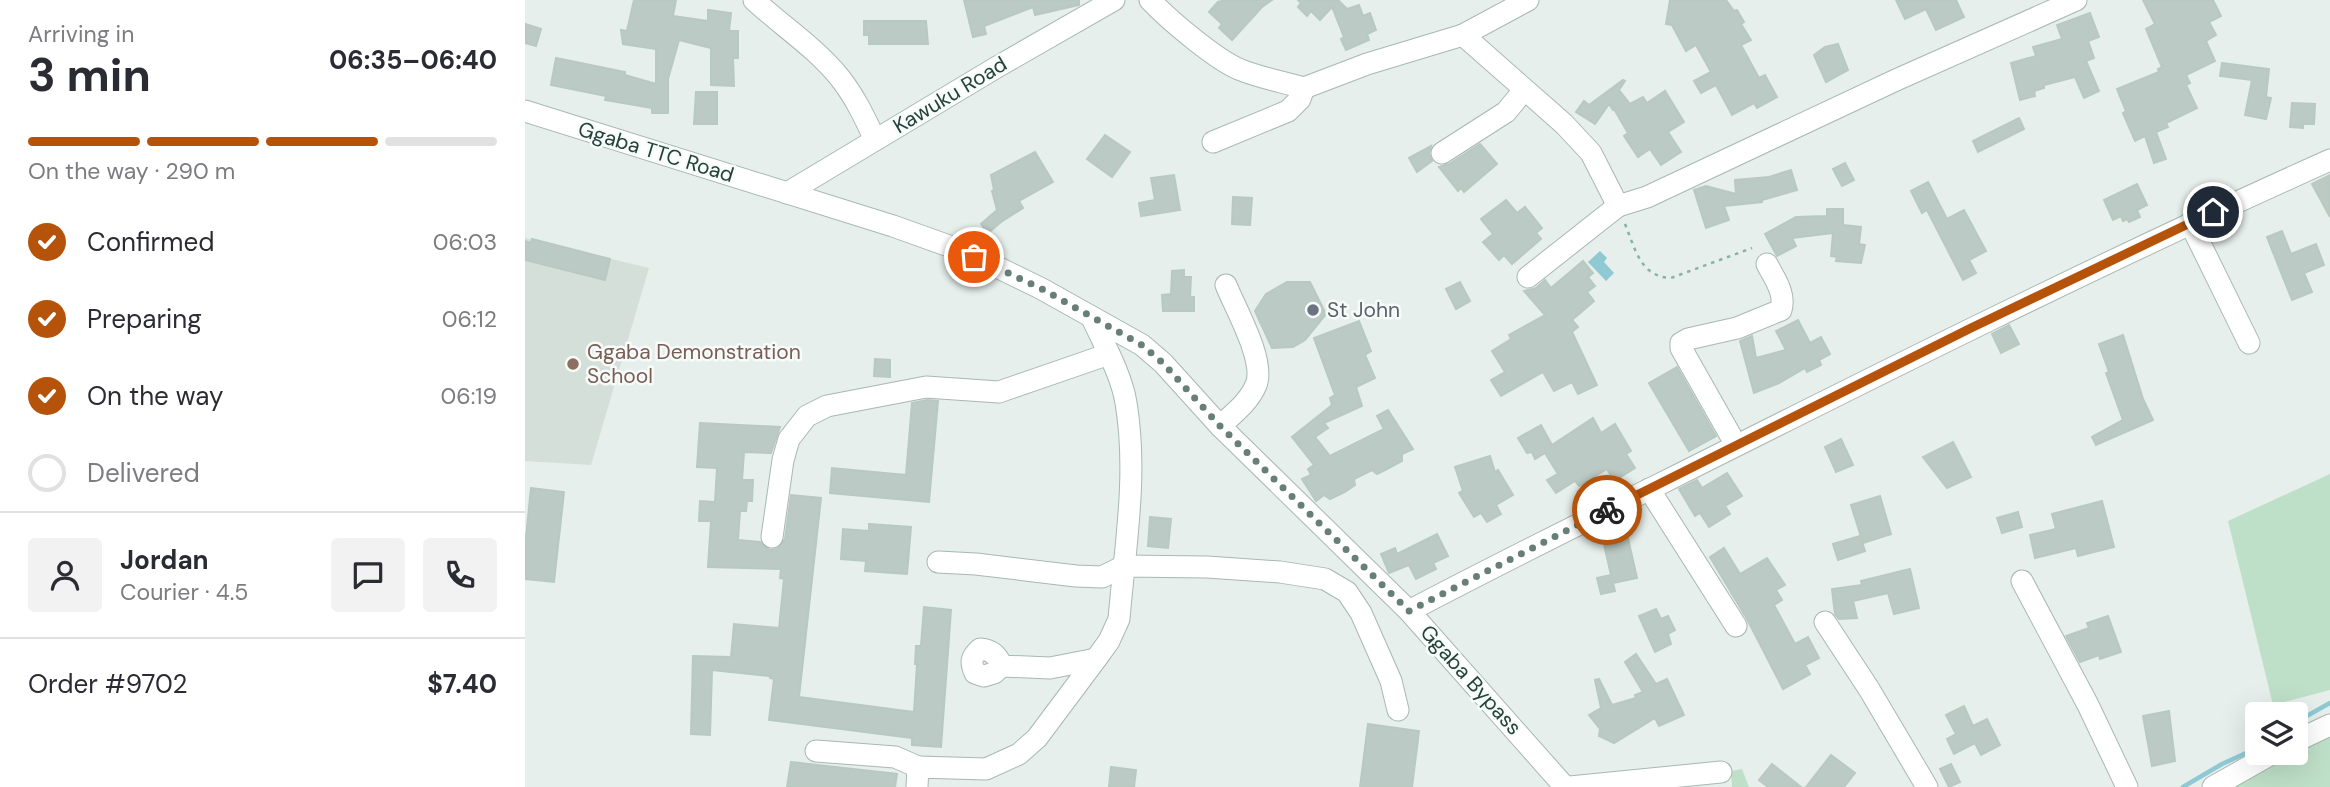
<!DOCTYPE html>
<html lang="en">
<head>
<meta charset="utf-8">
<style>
  :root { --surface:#fff; --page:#f2f2f3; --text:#2b2b33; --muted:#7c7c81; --line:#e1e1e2; --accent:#b45309 }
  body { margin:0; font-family:"DM Sans",sans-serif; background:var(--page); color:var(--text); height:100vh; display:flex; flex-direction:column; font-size:26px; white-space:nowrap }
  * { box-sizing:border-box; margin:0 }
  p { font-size:23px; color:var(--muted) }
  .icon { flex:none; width:38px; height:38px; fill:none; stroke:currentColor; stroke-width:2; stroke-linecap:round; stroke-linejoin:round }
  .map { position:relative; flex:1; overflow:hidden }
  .side { display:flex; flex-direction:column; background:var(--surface); width:525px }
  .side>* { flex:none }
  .fabs { position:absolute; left:1720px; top:702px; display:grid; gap:14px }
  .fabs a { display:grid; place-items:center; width:63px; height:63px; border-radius:7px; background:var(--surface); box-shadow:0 7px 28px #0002; font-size:35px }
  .pin { position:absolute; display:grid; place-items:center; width:60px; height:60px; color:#fff; margin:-30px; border:4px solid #fff; border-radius:50%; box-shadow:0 2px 7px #0007 }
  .courier { position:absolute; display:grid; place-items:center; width:70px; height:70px; margin:-35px; border:5px solid #b45309; border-radius:50%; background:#fff; color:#222; box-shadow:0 2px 9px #0007 }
  .summary em { font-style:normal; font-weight:700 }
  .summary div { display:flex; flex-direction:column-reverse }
  .summary { display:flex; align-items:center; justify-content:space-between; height:119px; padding:0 28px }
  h1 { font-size:46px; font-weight:700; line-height:52px }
  .bar { display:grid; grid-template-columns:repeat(4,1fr); gap:10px 7px; align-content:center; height:84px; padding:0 28px }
  .bar i { height:9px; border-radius:5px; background:var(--line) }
  .bar .current { background:var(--accent) }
  .bar p { grid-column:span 4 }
  .line { display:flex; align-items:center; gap:18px; padding:0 28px; border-top:2px solid var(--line) }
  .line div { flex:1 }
  .round { display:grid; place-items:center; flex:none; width:74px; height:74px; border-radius:7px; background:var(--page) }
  ol { padding:0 28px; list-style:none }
  li { display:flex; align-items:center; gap:21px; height:77px }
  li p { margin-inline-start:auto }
  li .icon { padding:7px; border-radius:50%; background:var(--accent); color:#fff; stroke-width:4 }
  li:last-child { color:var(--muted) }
  li i { width:38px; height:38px; border:4px solid var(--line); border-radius:50% }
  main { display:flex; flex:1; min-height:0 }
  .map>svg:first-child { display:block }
  .built { fill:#d4dfda }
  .green { fill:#bfe0c8 }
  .water { fill:#8ec9d4 }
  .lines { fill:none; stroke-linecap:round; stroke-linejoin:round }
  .stream { stroke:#8ec9d4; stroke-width:4.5 }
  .building { fill:#bbcac4; stroke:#b8c9c2; stroke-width:2 }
  .minor-casing { stroke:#a8b8b2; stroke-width:23 }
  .path { stroke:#86b3a5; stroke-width:2.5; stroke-dasharray:3.5 5; stroke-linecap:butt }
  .minor { stroke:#fff; stroke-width:21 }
  .done { stroke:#687f78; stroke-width:7; stroke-dasharray:0 12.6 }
  .route { stroke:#b45309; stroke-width:9 }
  .worship-dot { fill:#6b7280; stroke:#f7fbf9; stroke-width:2.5 }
  .education-dot { fill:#8d6e63; stroke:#f7fbf9; stroke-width:2.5 }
  .labels { text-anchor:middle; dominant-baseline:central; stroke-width:5; stroke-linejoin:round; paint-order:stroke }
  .street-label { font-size:21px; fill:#24423a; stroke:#f7fbf9 }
  .worship-label { font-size:21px; fill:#5b616d; stroke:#f7fbf9; text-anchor:start }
  .education-label { font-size:21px; fill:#785e54; stroke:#f7fbf9; text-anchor:start }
</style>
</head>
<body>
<main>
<section class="side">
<div class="summary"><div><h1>3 min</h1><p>Arriving in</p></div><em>06:35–06:40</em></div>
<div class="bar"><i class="current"></i><i class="current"></i><i class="current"></i><i></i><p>On the way · 290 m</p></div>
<ol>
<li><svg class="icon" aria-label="check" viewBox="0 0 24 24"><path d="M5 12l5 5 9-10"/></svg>Confirmed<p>06:03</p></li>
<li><svg class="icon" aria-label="check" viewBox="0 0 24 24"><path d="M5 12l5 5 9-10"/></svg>Preparing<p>06:12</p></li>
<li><svg class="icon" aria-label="check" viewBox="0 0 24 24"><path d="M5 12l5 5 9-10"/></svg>On the way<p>06:19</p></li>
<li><i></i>Delivered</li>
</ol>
<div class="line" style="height:126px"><a class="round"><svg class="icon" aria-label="person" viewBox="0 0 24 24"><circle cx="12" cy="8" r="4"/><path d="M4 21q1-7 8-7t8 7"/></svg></a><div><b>Jordan</b><p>Courier · 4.5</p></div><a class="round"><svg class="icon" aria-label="chat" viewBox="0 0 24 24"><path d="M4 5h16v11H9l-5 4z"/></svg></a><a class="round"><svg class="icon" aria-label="phone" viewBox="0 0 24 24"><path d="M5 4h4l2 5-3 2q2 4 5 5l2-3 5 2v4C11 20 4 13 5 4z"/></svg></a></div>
<div class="line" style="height:91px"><div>Order #9702</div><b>$7.40</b></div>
</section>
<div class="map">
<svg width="1805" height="787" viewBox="0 0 1805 787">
  <rect width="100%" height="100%" fill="#e6efeb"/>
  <polygon class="built" points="0,238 124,268 66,465 0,461"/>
  <g class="green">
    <polygon points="1805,474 1805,690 1748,705 1703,521"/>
    <polygon points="1805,731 1805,787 1705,787 1767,753 1771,752 1771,750"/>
    <polygon points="1217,769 1224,787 1207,787 1206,771"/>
  </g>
  <polygon class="water" points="1075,251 1082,258 1079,262 1089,273 1081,281 1063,262"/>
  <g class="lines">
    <g class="stream">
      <polyline points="1771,722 1805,703"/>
      <polyline points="1658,787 1697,764 1732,748"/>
    </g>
  </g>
  <g class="building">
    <polygon points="109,0 151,0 148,16 183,21 183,10 206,13 204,31 213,31 213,58 208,58 209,86 186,85 186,48 154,40 143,79 143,113 127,113 127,108 80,100 81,96 26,85 31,58 100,72 100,75 131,84 131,49 98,44 96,30 102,31"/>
    <polygon points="439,0 554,0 554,5 510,15 508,7 459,26 461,34 448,37"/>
    <polygon points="700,0 747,0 737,7 707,40 694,28 697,24 684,12 693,2"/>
    <polygon points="773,0 813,0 822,9 834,5 838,16 845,13 851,30 842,34 844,40 821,50 816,39 819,37 807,7 795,20 786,11 782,16 773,7 776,3"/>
    <polygon points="1145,0 1201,0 1209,11 1212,10 1219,22 1216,24 1226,40 1216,45 1234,78 1240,75 1252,97 1232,108 1229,103 1207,115 1191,85 1176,93 1169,81 1186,72 1171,45 1161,51 1147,25 1141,24"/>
    <polygon points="1371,0 1431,0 1439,17 1411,30 1401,9 1380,19"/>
    <polygon points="1618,0 1688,0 1696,16 1684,22 1691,35 1681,41 1690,61 1661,75 1665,83 1661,85 1672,108 1641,123 1643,127 1631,132 1641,159 1629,163 1620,136 1610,141 1598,113 1601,111 1592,89 1634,72 1633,69 1637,67 1621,29 1630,24"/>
    <polygon points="1565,13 1574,37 1563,41 1569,58 1561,61 1574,91 1559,98 1550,77 1519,85 1519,88 1509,91 1510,96 1495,100 1486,63 1511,56 1508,47 1537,39 1532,25"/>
    <polygon points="339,21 401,21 403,44 344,44 344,35 339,35"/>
    <polygon points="0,24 16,29 11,46 0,43"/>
    <polygon points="1313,44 1323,70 1301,82 1289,55 1300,47"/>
    <polygon points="1697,63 1744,69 1741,97 1746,98 1741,119 1720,115 1727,80 1695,76"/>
    <polygon points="1098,80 1100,81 1094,90 1105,104 1118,97 1122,103 1140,91 1159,122 1143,132 1156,152 1136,165 1125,149 1113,157 1099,136 1103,133 1089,109 1088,110 1084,104 1070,124 1051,112 1059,101 1064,105"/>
    <polygon points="171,92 192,92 192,124 169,124"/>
    <polygon points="1767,103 1790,104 1789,124 1778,124 1778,128 1765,127"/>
    <polygon points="1494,118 1499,129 1453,152 1448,141"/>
    <polygon points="580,135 605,152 587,177 562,159"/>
    <polygon points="955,144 972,164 939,192 936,188 933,191 914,167 924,164"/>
    <polygon points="906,146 904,154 907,161 892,172 884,158"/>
    <polygon points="510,152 528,182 494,201 498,208 476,222 463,233 456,224 472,210 467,191 469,190 466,175"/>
    <polygon points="1320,163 1329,180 1317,186 1308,169"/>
    <polygon points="1266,170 1272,190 1237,200 1237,202 1199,206 1204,220 1181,228 1169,190 1181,186 1211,194 1210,180 1244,177"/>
    <polygon points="649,175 655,210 616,216 614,203 630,200 626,178"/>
    <polygon points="1805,175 1805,217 1787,184"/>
    <polygon points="1403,182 1422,219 1439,210 1461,251 1444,260 1451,273 1438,280 1402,210 1397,213 1386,191"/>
    <polygon points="1612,184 1622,205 1612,210 1615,217 1604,222 1602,219 1598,221 1596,216 1588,220 1579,200"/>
    <polygon points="708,197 727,198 725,225 707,224"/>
    <polygon points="981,200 992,213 1000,207 1017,228 1011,233 1016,239 987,264 979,255 974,260 958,242 968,234 956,219"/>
    <polygon points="1302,209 1318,209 1318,225 1336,227 1334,244 1340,245 1336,263 1311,261 1312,257 1306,256 1308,233 1267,238 1271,246 1252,256 1240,234 1271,217 1302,216"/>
    <polygon points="1757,231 1766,254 1791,244 1799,265 1779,273 1787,292 1767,300 1742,237"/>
    <polygon points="7,239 85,259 80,280 0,260 0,241 6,243"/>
    <polygon points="1058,261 1068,273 1063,277 1070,286 1062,292 1069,301 1047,320 1053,327 1047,332 1072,385 1053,394 1047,382 1029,391 1018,372 976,396 966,380 980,372 967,351 986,339 984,335 1020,315 999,291 1011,288 1020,280 1026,288"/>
    <polygon points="659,270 659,277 666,277 665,297 669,297 669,311 638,311 637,295 646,294 647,271"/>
    <polygon points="762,282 785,282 801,314 780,340 768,347 747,348 730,311 741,294"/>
    <polygon points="935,282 945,301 931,309 921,289"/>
    <polygon points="1273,320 1285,343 1296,337 1305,354 1294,360 1296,365 1282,372 1280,368 1254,383 1229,393 1215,341 1227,336 1231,358 1261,350 1251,331"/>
    <polygon points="834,321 846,351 840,355 850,378 831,387 837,406 799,423 803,428 790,437 805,456 859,429 852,416 863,410 888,449 877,454 877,461 862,469 852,474 847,470 829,479 830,485 820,492 805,499 799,495 791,501 777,479 786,475 783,469 789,465 767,437 807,405 805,398 810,395 789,338"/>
    <polygon points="1484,325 1494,344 1476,353 1467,334"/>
    <polygon points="1598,335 1618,399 1628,420 1571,445 1567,437 1598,420 1581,373 1584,372 1574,344"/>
    <polygon points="350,359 365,360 365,377 349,376"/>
    <polygon points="1152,367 1191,436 1164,451 1124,383"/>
    <polygon points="402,400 413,401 404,502 305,493 307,468 381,475 387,403"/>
    <polygon points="1068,418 1076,433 1090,424 1106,451 1101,454 1110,468 1089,481 1082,469 1054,486 1050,481 1031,493 1022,480 1033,474 1020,453 1010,459 1007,452 1002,453 993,438 1016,425 1027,445"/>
    <polygon points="175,423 255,427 246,453 219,452 217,480 228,480 227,501 222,501 221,511 215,511 213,540 235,542 244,550 252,549 260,539 266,495 296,498 274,697 389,712 392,664 390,664 391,646 396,646 399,607 426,610 416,747 387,745 387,738 244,720 249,679 245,678 245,676 187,670 185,735 166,734 168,656 206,657 209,624 254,628 259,579 255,578 256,569 183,567 186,521 174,521 175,501 190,502 192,468 172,467"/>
    <polygon points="1316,439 1328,465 1311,472 1300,447"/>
    <polygon points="1428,442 1446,477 1422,488 1398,457"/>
    <polygon points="965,456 970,472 973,470 988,495 971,505 976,514 962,522 956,513 949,517 934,493 938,491 930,467"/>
    <polygon points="1202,473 1217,496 1200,506 1205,514 1184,527 1175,513 1170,516 1154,489 1172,480 1177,488"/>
    <polygon points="6,488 39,492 29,582 0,579 0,547"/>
    <polygon points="1355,496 1366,534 1338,543 1326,505"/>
    <polygon points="1577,501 1589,547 1553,556 1551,548 1510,558 1505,535 1531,529 1527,514"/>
    <polygon points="1493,512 1497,527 1477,533 1472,518"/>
    <polygon points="625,517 646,519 643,548 623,546"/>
    <polygon points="344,524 386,527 382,574 340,571 341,561 316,559 318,529 344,531"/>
    <polygon points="912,534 923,556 908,563 911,569 891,579 884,565 864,573 856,554 870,548 872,554"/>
    <polygon points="1102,534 1112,578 1088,583 1090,591 1076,594 1072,578 1086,575 1078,540"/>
    <polygon points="1335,536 1340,551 1313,560 1308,544"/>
    <polygon points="1199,548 1215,574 1242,558 1260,585 1251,590 1257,600 1249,605 1270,644 1283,637 1294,658 1280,665 1285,674 1258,689 1222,619 1185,557"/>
    <polygon points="1385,569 1394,608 1369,614 1363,593 1328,601 1332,618 1314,619 1310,614 1307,589 1337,585 1336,581"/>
    <polygon points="1131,609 1136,619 1143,616 1150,630 1143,634 1146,644 1130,652 1114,616"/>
    <polygon points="1583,616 1596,652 1575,659 1574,655 1555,662 1541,636 1564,628 1562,623"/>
    <polygon points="1111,654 1131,684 1142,679 1159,715 1134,726 1130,718 1089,743 1074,736 1075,729 1064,715 1076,708 1070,680 1074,679 1087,705 1111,698 1110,695 1118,692 1100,662"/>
    <polygon points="1439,706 1448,726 1462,719 1475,745 1456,755 1450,743 1429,754 1422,739 1431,734 1421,715"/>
    <polygon points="1644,711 1650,761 1627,766 1618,716"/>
    <polygon points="843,724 894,731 887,787 835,787"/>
    <polygon points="1306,755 1330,773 1319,787 1281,787"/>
    <polygon points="266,762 372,774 370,787 262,787"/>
    <polygon points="1247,764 1276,787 1243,787 1234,780"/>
    <polygon points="1426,764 1435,782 1424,787 1415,769"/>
    <polygon points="586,767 611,770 609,787 584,787"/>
  </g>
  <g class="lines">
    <g class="minor-casing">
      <g id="minor">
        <path d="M229,0C257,26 291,48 315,78C330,97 340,118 350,140"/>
        <path d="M625,0C643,19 692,61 716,70C736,78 758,82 779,88"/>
        <polyline points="938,35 1003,0"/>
        <polyline points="779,88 842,64 938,35 1039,124 1066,153 1093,206 1122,197 1371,80 1551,0"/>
        <polyline points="0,111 368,226 424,246 474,268 517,289 617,345 638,363 695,426 884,611 1040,787"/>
        <polyline points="688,142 763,111 775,99 779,88"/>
        <polyline points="917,153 981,112 999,90"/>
        <polyline points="262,193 472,67 589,0"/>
        <polyline points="1665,223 1724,343"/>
        <polyline points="1003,277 1093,206"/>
        <path d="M695,426C708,414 724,402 731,385C741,361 710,308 701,285"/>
        <path d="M1211,445L1156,348V343L1163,339L1212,328L1256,310C1261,293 1249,278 1242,264"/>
        <polyline points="1124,489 1211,626"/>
        <polyline points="247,537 258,460 264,439 282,416 302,406 401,387 474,392 584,354"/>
        <polyline points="413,562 451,564 551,576 577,577 599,566 682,567 755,572 800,579 822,592 836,613 866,681 873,710"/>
        <polyline points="1497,581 1563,705 1602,787"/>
        <path d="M884,611C964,569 1044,529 1125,489C1350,376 1575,263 1805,160"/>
        <polyline points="1300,622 1344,689 1402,787"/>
        <path d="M477,666C472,655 467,650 455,649C446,657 445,662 450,673L459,676L469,673L477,666L525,668L571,659"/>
        <polyline points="1771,741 1805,725"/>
        <polyline points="291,751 370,757 393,767"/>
        <path d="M392,787L393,767L461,769L494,754L512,738L571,659L584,641L594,619C600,547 613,474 601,403C597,376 579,344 567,318"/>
        <polyline points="1045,787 1196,772"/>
        <polyline points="1688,787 1750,752"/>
      </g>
    </g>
    <path class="path" d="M1100,224C1110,248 1115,277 1146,278L1227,248"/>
    <use href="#minor" class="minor"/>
  </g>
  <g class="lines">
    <polyline class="done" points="449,257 517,289 617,345 638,363 695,426 884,611 1082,510"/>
    <polyline class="route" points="1082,510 1446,328 1688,212"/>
  </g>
  <circle class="worship-dot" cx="788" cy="310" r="7"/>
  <circle class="education-dot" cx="48" cy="364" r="7"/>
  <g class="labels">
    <g class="street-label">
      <text transform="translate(425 95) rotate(-31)">Kawuku Road</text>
      <text transform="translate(131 152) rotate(17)">Ggaba TTC Road</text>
      <text transform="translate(946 680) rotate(48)">Ggaba Bypass</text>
    </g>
    <g class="worship-label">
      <text x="802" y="310">St John</text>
    </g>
    <g class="education-label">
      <text x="62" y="352">Ggaba Demonstration<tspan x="62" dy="24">School</tspan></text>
    </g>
  </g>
</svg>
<div class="fabs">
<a><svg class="icon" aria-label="layers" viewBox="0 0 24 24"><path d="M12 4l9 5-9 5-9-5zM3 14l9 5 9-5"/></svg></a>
</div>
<div class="pin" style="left:449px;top:257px;background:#ea580c"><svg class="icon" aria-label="bag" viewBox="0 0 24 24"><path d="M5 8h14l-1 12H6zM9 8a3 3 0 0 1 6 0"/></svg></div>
<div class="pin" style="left:1688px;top:212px;background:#1f2937"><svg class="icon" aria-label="home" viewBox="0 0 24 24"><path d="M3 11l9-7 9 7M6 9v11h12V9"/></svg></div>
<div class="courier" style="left:1082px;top:510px"><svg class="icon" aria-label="bike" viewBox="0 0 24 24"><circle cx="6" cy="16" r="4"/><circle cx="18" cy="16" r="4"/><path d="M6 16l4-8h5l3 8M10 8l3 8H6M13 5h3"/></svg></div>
</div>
</main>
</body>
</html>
